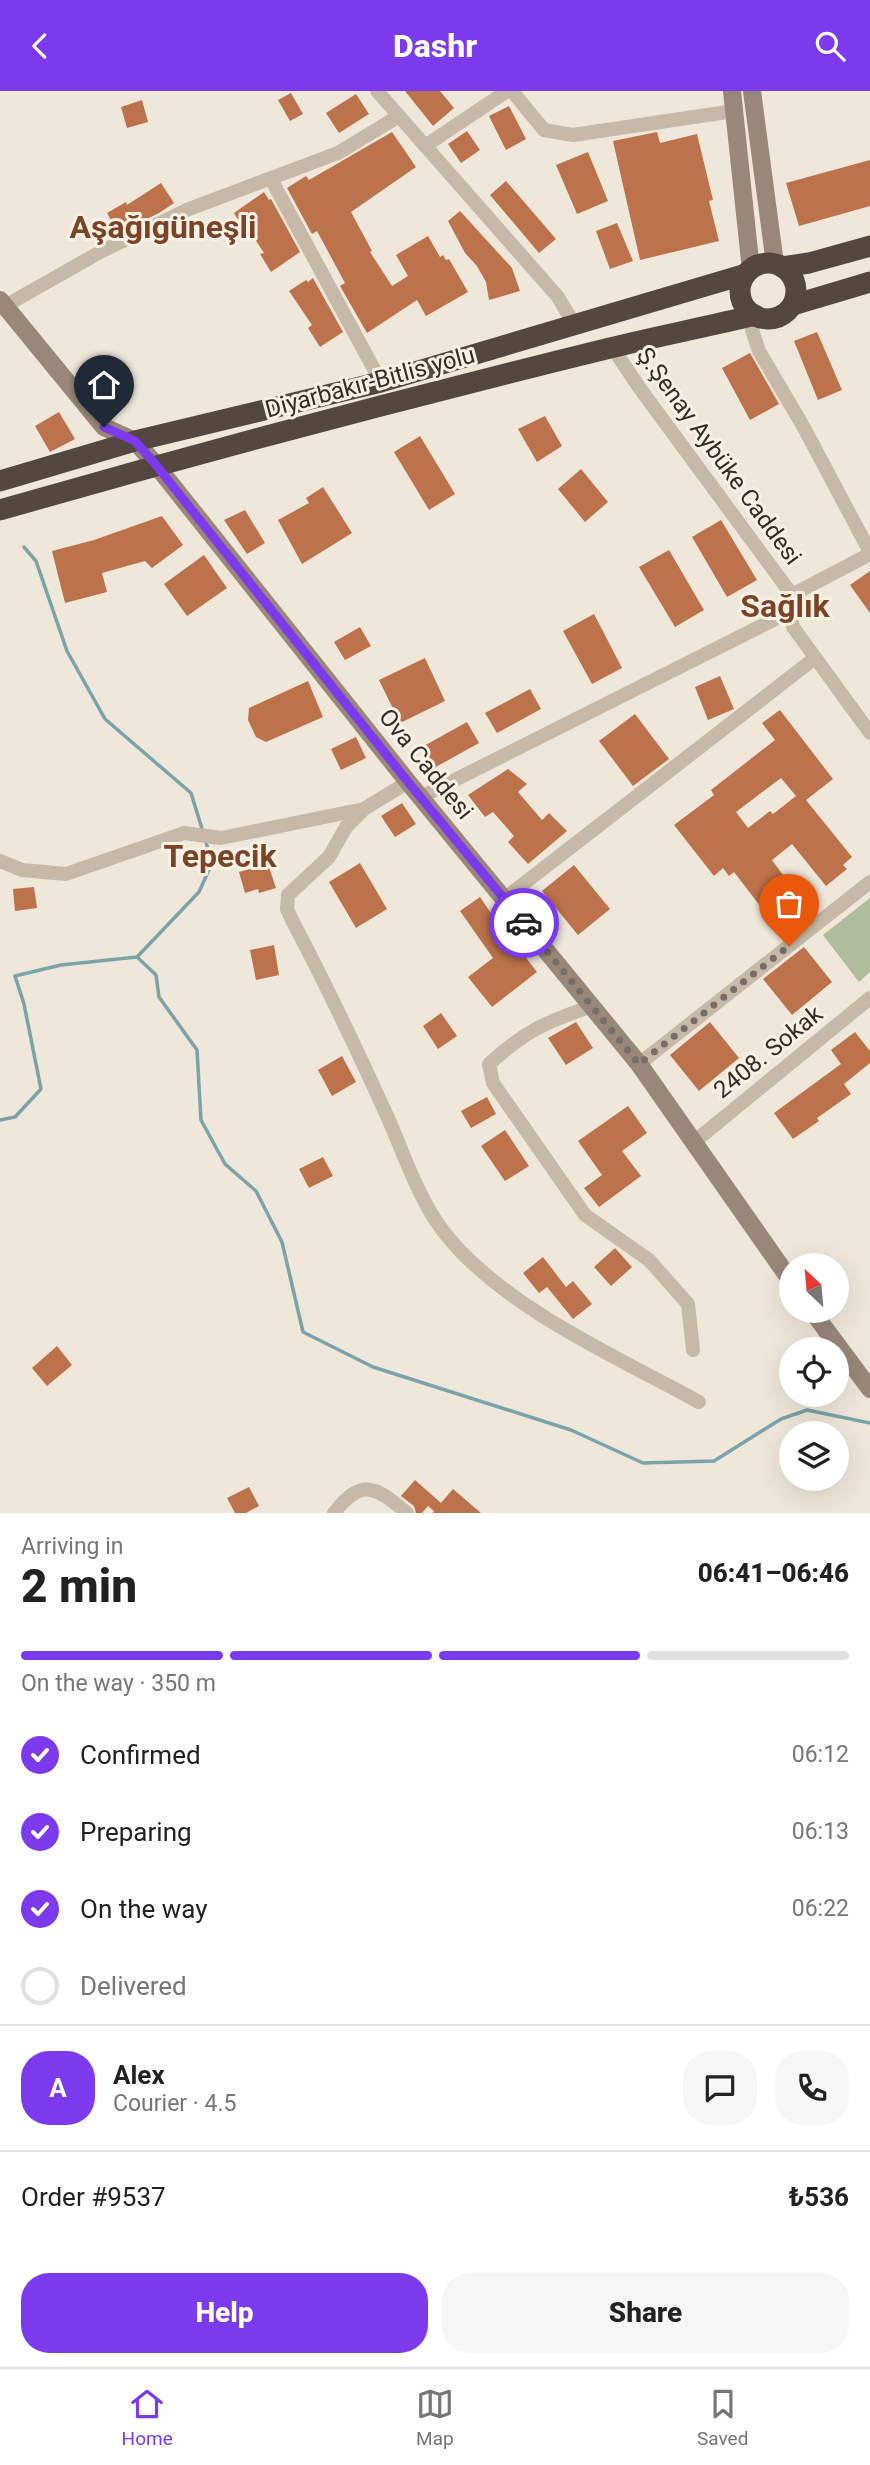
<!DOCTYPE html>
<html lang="en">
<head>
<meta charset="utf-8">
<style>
  :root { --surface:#fff; --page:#f6f6f6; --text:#222; --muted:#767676; --line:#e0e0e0; --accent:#7c3aed }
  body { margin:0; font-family:Roboto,sans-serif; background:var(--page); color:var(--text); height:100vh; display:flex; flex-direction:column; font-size:26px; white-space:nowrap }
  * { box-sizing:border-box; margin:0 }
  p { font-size:23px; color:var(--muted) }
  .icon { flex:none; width:38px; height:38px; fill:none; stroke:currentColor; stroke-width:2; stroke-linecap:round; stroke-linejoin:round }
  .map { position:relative; height:1422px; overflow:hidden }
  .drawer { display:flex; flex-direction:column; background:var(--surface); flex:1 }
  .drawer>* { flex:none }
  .needle { width:46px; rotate:334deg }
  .buttons { position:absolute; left:779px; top:1162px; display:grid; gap:14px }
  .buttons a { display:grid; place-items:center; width:70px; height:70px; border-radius:50%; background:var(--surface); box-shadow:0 7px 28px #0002; font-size:35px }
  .pin { position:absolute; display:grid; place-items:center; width:60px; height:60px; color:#fff; margin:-72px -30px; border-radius:50% 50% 50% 0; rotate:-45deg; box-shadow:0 0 7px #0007 }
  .pin .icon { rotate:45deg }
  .courier { position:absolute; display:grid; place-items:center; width:70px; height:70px; margin:-35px; border:5px solid #7c3aed; border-radius:50%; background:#fff; color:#222; box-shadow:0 2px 9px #0007 }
  .summary em { font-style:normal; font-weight:800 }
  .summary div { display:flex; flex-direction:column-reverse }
  .summary { display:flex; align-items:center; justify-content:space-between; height:119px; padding:0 21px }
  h1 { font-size:46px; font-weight:800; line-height:52px }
  .bar { display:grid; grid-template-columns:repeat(4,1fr); gap:10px 7px; align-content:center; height:84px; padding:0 21px }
  .bar i { height:9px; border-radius:5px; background:var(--line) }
  .bar .current { background:var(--accent) }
  .bar p { grid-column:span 4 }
  .line { display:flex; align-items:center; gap:18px; padding:0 21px; border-top:2px solid var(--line) }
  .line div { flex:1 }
  .round { display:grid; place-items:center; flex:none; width:74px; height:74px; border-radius:28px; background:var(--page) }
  ol { padding:0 21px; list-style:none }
  li { display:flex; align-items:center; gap:21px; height:77px }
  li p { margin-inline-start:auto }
  li .icon { padding:7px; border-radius:50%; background:var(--accent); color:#fff; stroke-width:4 }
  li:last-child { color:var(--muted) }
  li i { width:38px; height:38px; border:4px solid var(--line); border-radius:50% }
  .cta { display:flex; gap:14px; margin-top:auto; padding:14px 21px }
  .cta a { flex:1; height:80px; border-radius:28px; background:var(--accent); color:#fff; font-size:28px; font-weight:800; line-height:80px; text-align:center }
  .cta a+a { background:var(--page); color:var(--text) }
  header { display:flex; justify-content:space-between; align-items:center; height:91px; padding:0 21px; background:var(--accent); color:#fff; font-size:32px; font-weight:800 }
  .menu { display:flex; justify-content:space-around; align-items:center; height:98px; border-top:2px solid var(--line); background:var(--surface); font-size:19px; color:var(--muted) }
  .menu a { display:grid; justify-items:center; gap:4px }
  .menu .current { color:var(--accent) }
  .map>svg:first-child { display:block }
  .green { fill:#aebd9c }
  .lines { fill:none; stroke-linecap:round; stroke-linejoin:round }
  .stream { stroke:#7ba3aa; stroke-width:3.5 }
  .building { fill:#bc724b; fill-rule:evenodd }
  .street { stroke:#c6b9a7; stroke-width:14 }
  .secondary { stroke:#998879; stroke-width:18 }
  .highway { stroke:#54473f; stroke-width:21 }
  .done { stroke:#756d66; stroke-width:7; stroke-dasharray:0 12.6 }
  .route { stroke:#7c3aed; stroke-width:9 }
  .labels { text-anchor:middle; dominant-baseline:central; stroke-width:6; stroke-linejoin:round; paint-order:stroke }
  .street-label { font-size:24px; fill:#332c27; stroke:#f7f1e6 }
  .district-label { font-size:32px; font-weight:bold; fill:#7c4427; stroke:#f7f1e6 }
</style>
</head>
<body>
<header><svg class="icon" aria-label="back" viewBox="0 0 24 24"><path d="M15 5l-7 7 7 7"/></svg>Dashr<svg class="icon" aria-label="search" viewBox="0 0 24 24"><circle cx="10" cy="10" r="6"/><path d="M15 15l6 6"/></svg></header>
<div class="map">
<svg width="870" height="1422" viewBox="0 0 870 1422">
  <rect width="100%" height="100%" fill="#efe7da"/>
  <polygon class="green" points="870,807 870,881 859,891 823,844"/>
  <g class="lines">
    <g class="stream">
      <polyline points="24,456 36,470 67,560 105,628 191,702 203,741"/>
      <polyline points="137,866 156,884 159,906 197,959 201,1029 225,1073 256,1100 282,1151 303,1241 373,1276 571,1339 643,1372 714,1370 781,1328 807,1319 870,1332"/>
      <polyline points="0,1029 15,1026 41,998 24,913 15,885 61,874 137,866 199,801 212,772 205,748"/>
    </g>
  </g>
  <g class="building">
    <polygon points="405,0 440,0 454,17 433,35"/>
    <polygon points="291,2 303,23 290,30 278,9"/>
    <polygon points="356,3 369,23 339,42 326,22"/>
    <polygon points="142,9 148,31 127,37 121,16"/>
    <polygon points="509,15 526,48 506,59 489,25"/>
    <polygon points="467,40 480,59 461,72 448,53"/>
    <polygon points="392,41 416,76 351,121 372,160 370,161 392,195 408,185 396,164 428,145 440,166 443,164 446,169 449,168 468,201 426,225 417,209 367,242 340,195 345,192 317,140 312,143 287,97 306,85 309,89"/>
    <polygon points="657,41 660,52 697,43 713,109 709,110 719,150 640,169 613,50"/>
    <polygon points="588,61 608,110 577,123 556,74"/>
    <polygon points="870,69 870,115 799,135 786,92"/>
    <polygon points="506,90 556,148 539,162 490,104"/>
    <polygon points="161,92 174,112 159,122 118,142 107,122 126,111 127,114"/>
    <polygon points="264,101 269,109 271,108 300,161 271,181 260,163 264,162 247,136 244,138 234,122"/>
    <polygon points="460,120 512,177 520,200 489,209 486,191 477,175 465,162 448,130"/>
    <polygon points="617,132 633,170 610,178 596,140"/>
    <polygon points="313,187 343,241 320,256 308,237 312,234 289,200 306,189 308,191"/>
    <polygon points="817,241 842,299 818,309 794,250"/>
    <polygon points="750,262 779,313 750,329 722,277"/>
    <polygon points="59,321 75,348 50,361 35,335"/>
    <polygon points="545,325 562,355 537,371 518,338"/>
    <polygon points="420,345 455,403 429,419 394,361"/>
    <polygon points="581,378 608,411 585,431 558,398"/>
    <polygon points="323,396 352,442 302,473 278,429 309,412 306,407"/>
    <polygon points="245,419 265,452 247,463 224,429"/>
    <polygon points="162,425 183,454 152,477 145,470 102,482 107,501 65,512 52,460 94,449"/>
    <polygon points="721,429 757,489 727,506 692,446"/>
    <polygon points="669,459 704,519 675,536 639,476"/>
    <polygon points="204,464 227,497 187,525 164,493"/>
    <polygon points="870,480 870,522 850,494"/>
    <polygon points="594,523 622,577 592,593 563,540"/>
    <polygon points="360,536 371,555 345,569 334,551"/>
    <polygon points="425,567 445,610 400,632 379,589"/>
    <polygon points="720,585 734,618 708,629 695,596"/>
    <polygon points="308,590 323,626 266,651 256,646 248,629 249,617"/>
    <polygon points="530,598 541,618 497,642 485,622"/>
    <path d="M780,619L833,688L806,709L852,766L843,774L847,778L826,795L792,753L772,769L802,810L784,824L782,820L771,829L734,781L729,785L723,777L714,785L674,734L714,704L711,699L775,649L762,632ZM781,687L796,705L773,723L770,720L748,737L736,721Z"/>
    <polygon points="635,623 669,668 633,695 599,650"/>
    <polygon points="467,631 479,652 434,677 422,656"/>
    <polygon points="356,646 366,667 341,679 331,658"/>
    <polygon points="508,678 527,693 518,701 542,729 549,722 567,740 528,773 508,751 514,745 493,721 485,726 468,704"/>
    <polygon points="402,712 416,733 395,746 381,725"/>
    <polygon points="360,772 387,818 356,837 329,791"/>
    <polygon points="268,773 276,797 259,802 258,798 245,802 239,781"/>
    <polygon points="574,774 610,818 578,844 542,800"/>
    <polygon points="34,796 37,817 15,820 13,798"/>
    <polygon points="480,806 512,853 514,851 537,881 492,916 468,886 493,867 460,820"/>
    <polygon points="274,854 279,884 256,889 250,859"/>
    <polygon points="804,856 832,891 792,924 763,888"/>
    <polygon points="441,922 457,945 438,958 423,935"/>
    <polygon points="576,931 593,957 566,974 548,947"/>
    <polygon points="710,931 739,967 699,1000 670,964"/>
    <polygon points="855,941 870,960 870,972 844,993 851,1003 817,1027 819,1030 793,1048 774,1022 841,973 831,959"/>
    <polygon points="342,965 356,991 332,1005 318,979"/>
    <polygon points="487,1006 496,1023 471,1037 461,1020"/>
    <polygon points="628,1015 647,1042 622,1060 641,1085 599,1116 584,1097 602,1084 578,1050"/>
    <polygon points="505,1039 529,1075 505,1090 481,1055"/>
    <polygon points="323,1066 333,1085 309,1097 299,1078"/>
    <polygon points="615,1157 632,1176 611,1195 594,1176"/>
    <polygon points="543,1166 566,1196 573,1190 592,1213 573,1228 547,1196 539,1202 523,1182"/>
    <polygon points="57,1255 72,1274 47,1295 32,1277"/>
    <polygon points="415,1389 441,1412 453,1398 481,1422 433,1422 434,1420 428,1415 422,1422 416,1422 414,1415 401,1405"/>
    <polygon points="249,1396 259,1415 246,1422 235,1422 227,1407"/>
  </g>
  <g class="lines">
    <g class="street">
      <polyline points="377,0 558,206 575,235"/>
      <polyline points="512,0 544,39 573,44 734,20"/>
      <polyline points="425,55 507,0"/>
      <polyline points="271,88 381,291"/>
      <polyline points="5,215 102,160 189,118 338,62 399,25"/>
      <polyline points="755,224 752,239 759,260 803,335 870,461"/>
      <path d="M612,256L641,299L792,504C792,515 790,526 793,536L870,642"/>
      <polyline points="792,504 870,463"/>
      <path d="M408,691L364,718L346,736L329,766L288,804L287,818L293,831C327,895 358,961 388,1027C405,1066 420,1112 447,1145C507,1218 617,1266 699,1311"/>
      <polyline points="421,706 793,519"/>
      <polyline points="0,770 22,779 66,783 184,742 221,747 364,718"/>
      <polyline points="504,808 815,567"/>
      <path d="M592,915C546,931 525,940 489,973L493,992L585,1124L649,1169L688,1213L693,1259"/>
      <polyline points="639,973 870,791"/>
      <polyline points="694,1051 870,907"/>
      <path d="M334,1422C362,1386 376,1396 407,1422"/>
    </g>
    <g class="secondary">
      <polyline points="732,0 751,179"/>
      <polyline points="752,0 775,173"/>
      <polyline points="0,209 104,336 135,350 156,374 408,691 639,973 791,1190"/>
      <polyline points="812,1220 870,1298"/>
    </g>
    <g class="highway">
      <circle cx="768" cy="200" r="28"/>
      <polyline points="782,176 809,172 870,155"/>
      <polyline points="793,214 870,191"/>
      <polyline points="0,390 135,350 381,291 746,183"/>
      <path d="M0,419C202,361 406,307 610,257C658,245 706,236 755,224"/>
    </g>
  </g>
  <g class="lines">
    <polyline class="done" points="524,832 639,973 789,855"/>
    <polyline class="route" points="104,336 135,350 156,374 408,691 524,832"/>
  </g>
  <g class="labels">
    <g class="street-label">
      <text transform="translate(370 291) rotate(-15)">Diyarbakır-Bitlis yolu</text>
      <text transform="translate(719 365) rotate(54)">Ş.Şenay Aybüke Caddesi</text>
      <text transform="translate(426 673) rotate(51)">Ova Caddesi</text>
      <text transform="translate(768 961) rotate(-39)">2408. Sokak</text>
    </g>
    <g class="district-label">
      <text x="163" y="136">Aşağıgüneşli</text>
      <text x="785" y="515">Sağlık</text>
      <text x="220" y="765">Tepecik</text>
    </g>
  </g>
</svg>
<div class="buttons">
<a><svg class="needle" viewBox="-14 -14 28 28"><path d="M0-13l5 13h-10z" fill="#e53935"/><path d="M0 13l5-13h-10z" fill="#767676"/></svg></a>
<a><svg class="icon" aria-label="locate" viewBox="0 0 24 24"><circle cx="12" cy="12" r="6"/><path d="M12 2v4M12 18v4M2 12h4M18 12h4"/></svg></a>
<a><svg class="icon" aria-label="layers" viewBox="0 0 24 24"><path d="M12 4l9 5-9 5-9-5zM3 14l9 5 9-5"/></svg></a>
</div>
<div class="pin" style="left:789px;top:855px;background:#ea580c"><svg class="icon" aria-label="bag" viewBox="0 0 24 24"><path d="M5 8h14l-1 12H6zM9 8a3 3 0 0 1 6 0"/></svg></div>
<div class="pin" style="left:104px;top:336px;background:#1f2937"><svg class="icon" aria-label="home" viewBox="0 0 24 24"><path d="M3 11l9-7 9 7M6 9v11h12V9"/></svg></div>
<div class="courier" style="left:524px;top:832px"><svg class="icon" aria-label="car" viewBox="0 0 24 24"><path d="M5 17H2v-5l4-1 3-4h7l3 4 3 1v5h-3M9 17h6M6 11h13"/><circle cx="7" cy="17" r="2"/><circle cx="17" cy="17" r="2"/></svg></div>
</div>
<section class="drawer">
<div class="summary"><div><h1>2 min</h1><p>Arriving in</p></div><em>06:41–06:46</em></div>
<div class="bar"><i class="current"></i><i class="current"></i><i class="current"></i><i></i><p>On the way · 350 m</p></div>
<ol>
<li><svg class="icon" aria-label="check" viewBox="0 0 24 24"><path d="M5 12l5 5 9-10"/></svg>Confirmed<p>06:12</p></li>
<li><svg class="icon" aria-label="check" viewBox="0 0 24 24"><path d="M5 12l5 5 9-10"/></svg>Preparing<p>06:13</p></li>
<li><svg class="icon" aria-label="check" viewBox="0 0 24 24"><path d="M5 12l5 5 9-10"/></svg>On the way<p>06:22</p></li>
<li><i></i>Delivered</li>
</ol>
<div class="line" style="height:126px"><b class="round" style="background:var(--accent);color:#fff">A</b><div><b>Alex</b><p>Courier · 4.5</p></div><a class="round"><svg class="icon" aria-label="chat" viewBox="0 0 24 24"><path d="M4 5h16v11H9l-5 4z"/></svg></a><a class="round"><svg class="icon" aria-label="phone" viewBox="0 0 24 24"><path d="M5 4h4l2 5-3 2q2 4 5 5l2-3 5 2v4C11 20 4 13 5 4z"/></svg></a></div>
<div class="line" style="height:91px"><div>Order #9537</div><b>₺536</b></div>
<div class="cta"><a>Help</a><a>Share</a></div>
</section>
<nav class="menu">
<a class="current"><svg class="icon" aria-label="home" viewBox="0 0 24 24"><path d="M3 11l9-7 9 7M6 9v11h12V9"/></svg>Home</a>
<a><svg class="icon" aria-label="map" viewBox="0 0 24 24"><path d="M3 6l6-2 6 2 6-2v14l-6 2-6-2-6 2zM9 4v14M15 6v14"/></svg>Map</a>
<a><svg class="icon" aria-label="saved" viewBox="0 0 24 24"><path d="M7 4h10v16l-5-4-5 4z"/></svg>Saved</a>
</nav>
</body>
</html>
